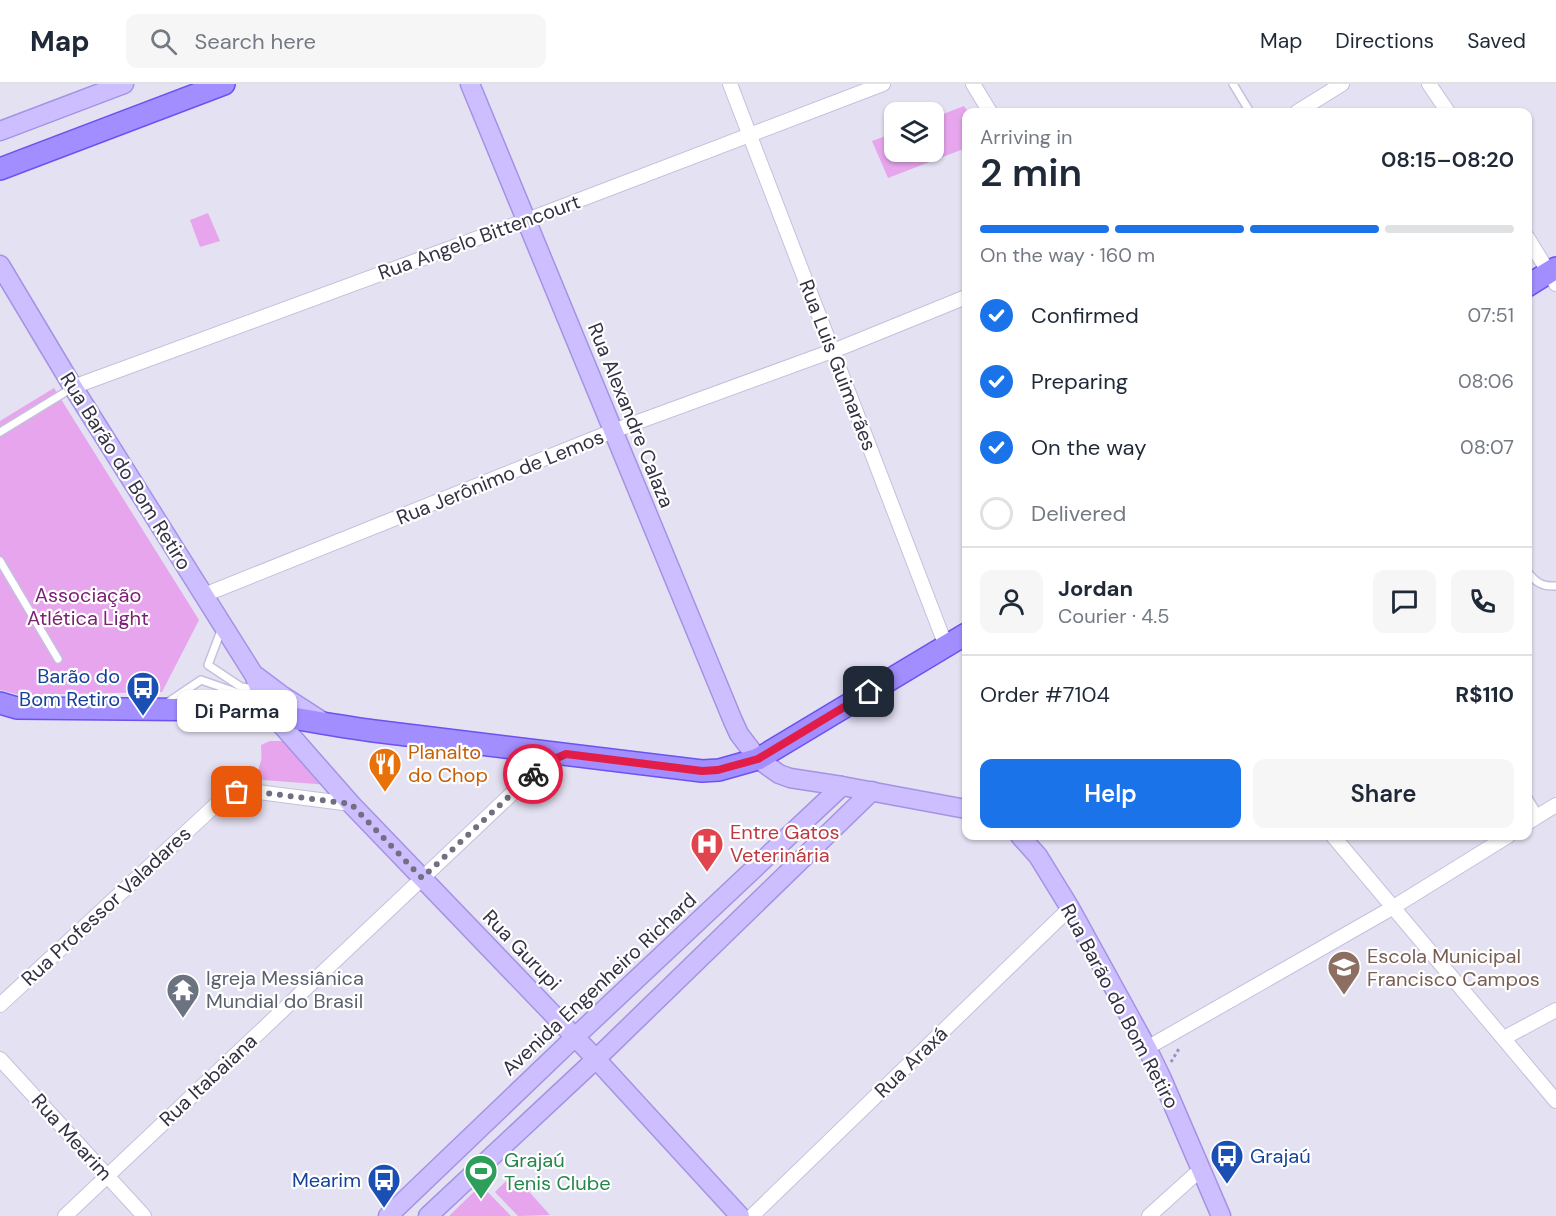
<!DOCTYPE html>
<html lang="en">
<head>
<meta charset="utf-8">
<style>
  :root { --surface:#fff; --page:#f6f6f7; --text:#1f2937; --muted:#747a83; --line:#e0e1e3; --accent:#1a73e8 }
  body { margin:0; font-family:"DM Sans",sans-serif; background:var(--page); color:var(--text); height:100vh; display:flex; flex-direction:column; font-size:22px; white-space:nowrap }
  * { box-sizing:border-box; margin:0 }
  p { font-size:20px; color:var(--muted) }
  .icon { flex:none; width:33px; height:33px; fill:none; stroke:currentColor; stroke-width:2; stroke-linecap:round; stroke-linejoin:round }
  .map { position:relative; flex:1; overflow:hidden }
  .details { position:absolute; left:962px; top:24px; width:570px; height:732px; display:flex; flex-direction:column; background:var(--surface); border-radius:12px; box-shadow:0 2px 4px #0004 }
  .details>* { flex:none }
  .tools { position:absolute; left:884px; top:18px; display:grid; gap:12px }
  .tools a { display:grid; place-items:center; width:60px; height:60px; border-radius:12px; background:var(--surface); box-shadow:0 2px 4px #0004; font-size:30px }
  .pin { position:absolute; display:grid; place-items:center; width:51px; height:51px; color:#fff; margin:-26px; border-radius:12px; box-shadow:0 3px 9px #0006 }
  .courier { position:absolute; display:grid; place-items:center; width:60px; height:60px; margin:-30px; border:4px solid #e11d48; border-radius:50%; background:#fff; color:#222; box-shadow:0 2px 8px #0007 }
  .bubble { position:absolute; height:42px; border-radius:12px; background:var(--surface); box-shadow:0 2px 4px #0004; font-size:20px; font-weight:600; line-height:42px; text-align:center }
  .summary em { font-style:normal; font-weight:600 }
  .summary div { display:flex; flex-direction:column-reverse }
  .summary { display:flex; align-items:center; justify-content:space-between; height:102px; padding:0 18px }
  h1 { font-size:39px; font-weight:600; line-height:45px }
  .bar { display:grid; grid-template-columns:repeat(4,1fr); gap:9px 6px; align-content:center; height:72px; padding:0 18px }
  .bar i { height:8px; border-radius:4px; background:var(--line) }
  .bar .selected { background:var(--accent) }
  .bar p { grid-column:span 4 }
  .line { display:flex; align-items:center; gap:15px; padding:0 18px; border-top:2px solid var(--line) }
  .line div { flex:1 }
  .round { display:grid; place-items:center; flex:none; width:63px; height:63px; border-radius:12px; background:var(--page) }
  ol { padding:0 18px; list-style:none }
  li { display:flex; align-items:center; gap:18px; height:66px }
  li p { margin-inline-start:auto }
  li .icon { padding:6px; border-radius:50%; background:var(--accent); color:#fff; stroke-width:4 }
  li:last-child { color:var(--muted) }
  li i { width:33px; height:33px; border:3px solid var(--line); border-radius:50% }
  .cta { display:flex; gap:12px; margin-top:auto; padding:12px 18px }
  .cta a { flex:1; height:69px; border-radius:12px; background:var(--accent); color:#fff; font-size:24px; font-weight:600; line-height:69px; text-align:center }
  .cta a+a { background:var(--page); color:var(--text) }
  header { display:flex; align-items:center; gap:36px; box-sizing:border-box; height:84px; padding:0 30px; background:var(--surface); border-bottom:2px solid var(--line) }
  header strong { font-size:28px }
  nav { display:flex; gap:33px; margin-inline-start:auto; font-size:21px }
  .search { width:420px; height:54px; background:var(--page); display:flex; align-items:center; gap:15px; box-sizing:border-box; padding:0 21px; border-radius:12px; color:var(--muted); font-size:22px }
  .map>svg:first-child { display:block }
  .green { fill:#e6a5ec }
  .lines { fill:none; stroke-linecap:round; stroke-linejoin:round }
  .lane-casing { stroke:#c4c0dd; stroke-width:10 }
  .street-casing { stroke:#c4c0dd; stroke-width:16 }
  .secondary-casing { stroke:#a493e5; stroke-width:21 }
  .primary-casing { stroke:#6c52f0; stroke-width:24 }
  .path { stroke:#9893c2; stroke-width:3; stroke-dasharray:3 3; stroke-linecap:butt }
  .lane { stroke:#fff; stroke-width:7 }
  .street { stroke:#fff; stroke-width:14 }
  .secondary { stroke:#cdbfff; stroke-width:18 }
  .primary { stroke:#a28eff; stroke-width:21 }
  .done { stroke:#716f81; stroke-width:6; stroke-dasharray:0 10.8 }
  .route { stroke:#e11d48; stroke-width:8 }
  .labels { text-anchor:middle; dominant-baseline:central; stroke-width:4.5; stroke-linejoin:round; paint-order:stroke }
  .street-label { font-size:20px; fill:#333144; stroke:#fff }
  .park-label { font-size:20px; fill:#7b2073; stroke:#fff }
  .transit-label { font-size:20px; fill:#164399; stroke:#fff; text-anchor:end }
  .food-label { font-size:20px; fill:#c56008; stroke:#fff; text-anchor:start }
  .health-label { font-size:20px; fill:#be3a42; stroke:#fff; text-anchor:start }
  .education-label { font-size:20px; fill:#785e54; stroke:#fff; text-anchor:start }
  .worship-label { font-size:20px; fill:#5b616d; stroke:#fff; text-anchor:start }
  .leisure-label { font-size:20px; fill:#27864d; stroke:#fff; text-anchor:start }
</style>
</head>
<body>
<header>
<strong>Map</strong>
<div class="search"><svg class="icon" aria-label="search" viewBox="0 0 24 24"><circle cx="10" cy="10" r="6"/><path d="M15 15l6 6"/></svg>Search here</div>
<nav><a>Map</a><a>Directions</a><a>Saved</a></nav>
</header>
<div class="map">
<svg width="1556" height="1132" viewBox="0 0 1556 1132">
  <rect width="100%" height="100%" fill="#e4e1f3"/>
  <g class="green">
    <polygon points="964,22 968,28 966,28 966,64 888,94 872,57 894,49 894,68 933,68 933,34"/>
    <polygon points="208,129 220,157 200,163 190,136"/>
    <polygon points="54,304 199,536 162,608 20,611 0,606 0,337"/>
    <path d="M270,657H294L329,701L263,696C256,689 258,686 261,677C262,672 261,666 261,661Z"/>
    <polygon points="513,1090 550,1131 518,1132 495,1108"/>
    <polygon points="481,1101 511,1132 449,1132"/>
  </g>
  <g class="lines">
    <g class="lane-casing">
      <g id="lane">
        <polyline points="1233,0 1250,28"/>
        <polyline points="0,348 72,304"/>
        <polyline points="0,477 58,575"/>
        <path d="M1527,487C1535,498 1542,503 1556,502"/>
        <polyline points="222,544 208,581 241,603 256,605"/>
        <polyline points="167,619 201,596 241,610 246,623"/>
        <polyline points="1527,712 1539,732"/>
      </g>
    </g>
    <g class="street-casing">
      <g id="street">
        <polyline points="730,0 946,562"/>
        <polyline points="973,0 990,28"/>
        <polyline points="1429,0 1448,28"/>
        <polyline points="1297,28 1342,0"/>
        <polyline points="1527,153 1556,200"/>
        <polyline points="73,303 527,136 883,0"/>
        <polyline points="204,511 613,347 843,263 966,213"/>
        <polyline points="1527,739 1556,721"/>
        <polyline points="1333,752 1556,1017"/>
        <polyline points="0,921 222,715 237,708 250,707 351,720"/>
        <polyline points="1504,954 1556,926"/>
        <polyline points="1147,964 1392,824 1508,752"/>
        <polyline points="0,975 144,1132"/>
        <polyline points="65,1132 539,684 562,672"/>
        <polyline points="752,1132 1070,824"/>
        <polyline points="1149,1132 1200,1086"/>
      </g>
    </g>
    <g class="secondary-casing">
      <g id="secondary">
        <polyline points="470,0 733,637 739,650 758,675 779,690 790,694 842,702 966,725"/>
        <polyline points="0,47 124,0"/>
        <polyline points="0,181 73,303 254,591 263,614 272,630 351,720 596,975 740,1132"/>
        <polyline points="256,592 280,610 325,639"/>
        <polyline points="1020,752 1038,772 1070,824 1147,964 1162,995 1221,1132"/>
        <polyline points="388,1132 575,953 842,702"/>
        <polyline points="428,1132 596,975 872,707"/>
      </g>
    </g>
    <g class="primary-casing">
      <g id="primary">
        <polyline points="0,85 224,0"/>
        <polyline points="1527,202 1556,184"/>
        <path d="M0,619L17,624L237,626C283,631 328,641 374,647L702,687L719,686L758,675L966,550"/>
      </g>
    </g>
    <polyline class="path" points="1171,978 1180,963"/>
    <use href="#lane" class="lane"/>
    <use href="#street" class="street"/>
    <use href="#secondary" class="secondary"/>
    <use href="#primary" class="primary"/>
  </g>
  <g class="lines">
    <polyline class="done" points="237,708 250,707 351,720 422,794 533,690"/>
    <polyline class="route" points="533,690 552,676 566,670 702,687 718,686 758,675 869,608"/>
  </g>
  <defs>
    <g id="bus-pin" transform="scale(1.725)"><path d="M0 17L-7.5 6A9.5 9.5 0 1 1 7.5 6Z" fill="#1a4fb4" stroke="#fff"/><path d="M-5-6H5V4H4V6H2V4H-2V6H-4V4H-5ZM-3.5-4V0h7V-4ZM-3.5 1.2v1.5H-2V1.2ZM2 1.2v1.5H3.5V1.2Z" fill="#fff"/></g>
    <g id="restaurant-pin" transform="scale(1.725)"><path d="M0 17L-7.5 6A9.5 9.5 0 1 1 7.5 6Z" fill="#e8710a" stroke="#fff"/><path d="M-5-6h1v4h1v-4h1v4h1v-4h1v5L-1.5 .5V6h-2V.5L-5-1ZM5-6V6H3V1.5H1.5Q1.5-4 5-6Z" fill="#fff"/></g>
    <g id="hospital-pin" transform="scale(1.725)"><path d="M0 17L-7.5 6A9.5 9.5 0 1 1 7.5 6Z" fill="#e0444e" stroke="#fff"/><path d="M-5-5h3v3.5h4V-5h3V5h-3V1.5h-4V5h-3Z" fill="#fff"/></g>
    <g id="school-pin" transform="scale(1.725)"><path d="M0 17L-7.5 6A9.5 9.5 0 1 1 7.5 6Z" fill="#8d6e63" stroke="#fff"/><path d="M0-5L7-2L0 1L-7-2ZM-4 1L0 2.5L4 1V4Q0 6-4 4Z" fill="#fff"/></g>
    <g id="temple-pin" transform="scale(1.725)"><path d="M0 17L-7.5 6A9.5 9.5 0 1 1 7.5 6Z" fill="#6b7280" stroke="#fff"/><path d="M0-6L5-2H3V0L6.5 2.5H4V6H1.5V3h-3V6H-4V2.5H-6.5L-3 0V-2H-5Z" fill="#fff"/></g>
    <g id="stadium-pin" transform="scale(1.725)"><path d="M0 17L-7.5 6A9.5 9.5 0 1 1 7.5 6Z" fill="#2e9e5b" stroke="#fff"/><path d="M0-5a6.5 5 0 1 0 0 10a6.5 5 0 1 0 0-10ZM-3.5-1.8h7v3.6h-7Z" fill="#fff"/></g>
  </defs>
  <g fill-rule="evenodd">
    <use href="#bus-pin" x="143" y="604"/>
    <use href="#restaurant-pin" x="385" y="680"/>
    <use href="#hospital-pin" x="707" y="760"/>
    <use href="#school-pin" x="1344" y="883"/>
    <use href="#temple-pin" x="183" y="906"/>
    <use href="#bus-pin" x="1227" y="1072"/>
    <use href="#stadium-pin" x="481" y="1087"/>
    <use href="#bus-pin" x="384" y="1096"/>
  </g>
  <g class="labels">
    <g class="street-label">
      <text transform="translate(479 153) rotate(-20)">Rua Angelo Bittencourt</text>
      <text transform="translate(838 281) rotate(69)">Rua Luis Guimarães</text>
      <text transform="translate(631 331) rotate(68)">Rua Alexandre Calaza</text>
      <text transform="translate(126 387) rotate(58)">Rua Barão do Bom Retiro</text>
      <text transform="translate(500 393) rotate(-22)">Rua Jerônimo de Lemos</text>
      <text transform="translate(106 822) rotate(-43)">Rua Professor Valadares</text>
      <text transform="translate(522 866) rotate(46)">Rua Gurupi</text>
      <text transform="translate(599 900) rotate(-43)">Avenida Engenheiro Richard</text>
      <text transform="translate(1120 922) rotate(62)">Rua Barão do Bom Retiro</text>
      <text transform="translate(911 978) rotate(-44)">Rua Araxá</text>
      <text transform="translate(208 996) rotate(-43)">Rua Itabaiana</text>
      <text transform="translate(72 1053) rotate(48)">Rua Mearim</text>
    </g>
    <g class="park-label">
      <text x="88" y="511">Associação<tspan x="88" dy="23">Atlética Light</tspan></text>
    </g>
    <g class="transit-label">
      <text x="120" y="592">Barão do<tspan x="120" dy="23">Bom Retiro</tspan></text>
      <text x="1250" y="1072" text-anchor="start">Grajaú</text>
      <text x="361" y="1096">Mearim</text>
    </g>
    <g class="food-label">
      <text x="408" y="668">Planalto<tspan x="408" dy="23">do Chop</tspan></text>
    </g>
    <g class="health-label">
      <text x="730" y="748">Entre Gatos<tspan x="730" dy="23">Veterinária</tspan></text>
    </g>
    <g class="education-label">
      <text x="1367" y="872">Escola Municipal<tspan x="1367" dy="23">Francisco Campos</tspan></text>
    </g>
    <g class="worship-label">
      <text x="206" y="894">Igreja Messiânica<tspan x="206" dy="23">Mundial do Brasil</tspan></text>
    </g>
    <g class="leisure-label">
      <text x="504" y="1076">Grajaú<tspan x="504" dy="23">Tenis Clube</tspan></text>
    </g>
  </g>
</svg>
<div class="tools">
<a><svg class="icon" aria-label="layers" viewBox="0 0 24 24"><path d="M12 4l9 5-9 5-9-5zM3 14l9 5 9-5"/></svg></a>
</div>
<div class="pin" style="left:237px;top:708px;background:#ea580c"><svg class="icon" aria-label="bag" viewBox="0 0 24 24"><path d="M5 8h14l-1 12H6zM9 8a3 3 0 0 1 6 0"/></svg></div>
<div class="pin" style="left:869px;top:608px;background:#1f2937"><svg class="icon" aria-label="home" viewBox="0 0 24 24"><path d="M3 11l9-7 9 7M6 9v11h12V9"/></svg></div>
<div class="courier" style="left:533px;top:690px"><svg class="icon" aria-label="bike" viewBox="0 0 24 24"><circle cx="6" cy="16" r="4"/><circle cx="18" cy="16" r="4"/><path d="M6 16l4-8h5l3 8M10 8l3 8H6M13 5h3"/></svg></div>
<div class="bubble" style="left:177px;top:606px;width:120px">Di Parma</div>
<section class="details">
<div class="summary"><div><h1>2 min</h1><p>Arriving in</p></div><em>08:15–08:20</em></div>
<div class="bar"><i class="selected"></i><i class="selected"></i><i class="selected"></i><i></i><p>On the way · 160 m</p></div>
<ol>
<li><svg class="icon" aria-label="check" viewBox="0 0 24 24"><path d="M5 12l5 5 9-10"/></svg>Confirmed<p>07:51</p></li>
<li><svg class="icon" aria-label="check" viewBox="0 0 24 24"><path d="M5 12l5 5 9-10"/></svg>Preparing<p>08:06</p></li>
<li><svg class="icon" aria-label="check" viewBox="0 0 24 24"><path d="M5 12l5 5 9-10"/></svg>On the way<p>08:07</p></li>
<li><i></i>Delivered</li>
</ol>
<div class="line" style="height:108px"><a class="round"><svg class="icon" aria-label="person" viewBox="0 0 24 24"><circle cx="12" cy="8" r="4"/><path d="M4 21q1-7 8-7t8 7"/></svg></a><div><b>Jordan</b><p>Courier · 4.5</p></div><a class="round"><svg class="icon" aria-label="chat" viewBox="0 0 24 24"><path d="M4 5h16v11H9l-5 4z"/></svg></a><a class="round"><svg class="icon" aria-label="phone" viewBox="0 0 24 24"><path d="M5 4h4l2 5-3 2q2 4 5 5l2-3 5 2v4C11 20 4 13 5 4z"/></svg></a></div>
<div class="line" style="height:78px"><div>Order #7104</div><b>R$110</b></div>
<div class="cta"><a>Help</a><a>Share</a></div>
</section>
</div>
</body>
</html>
